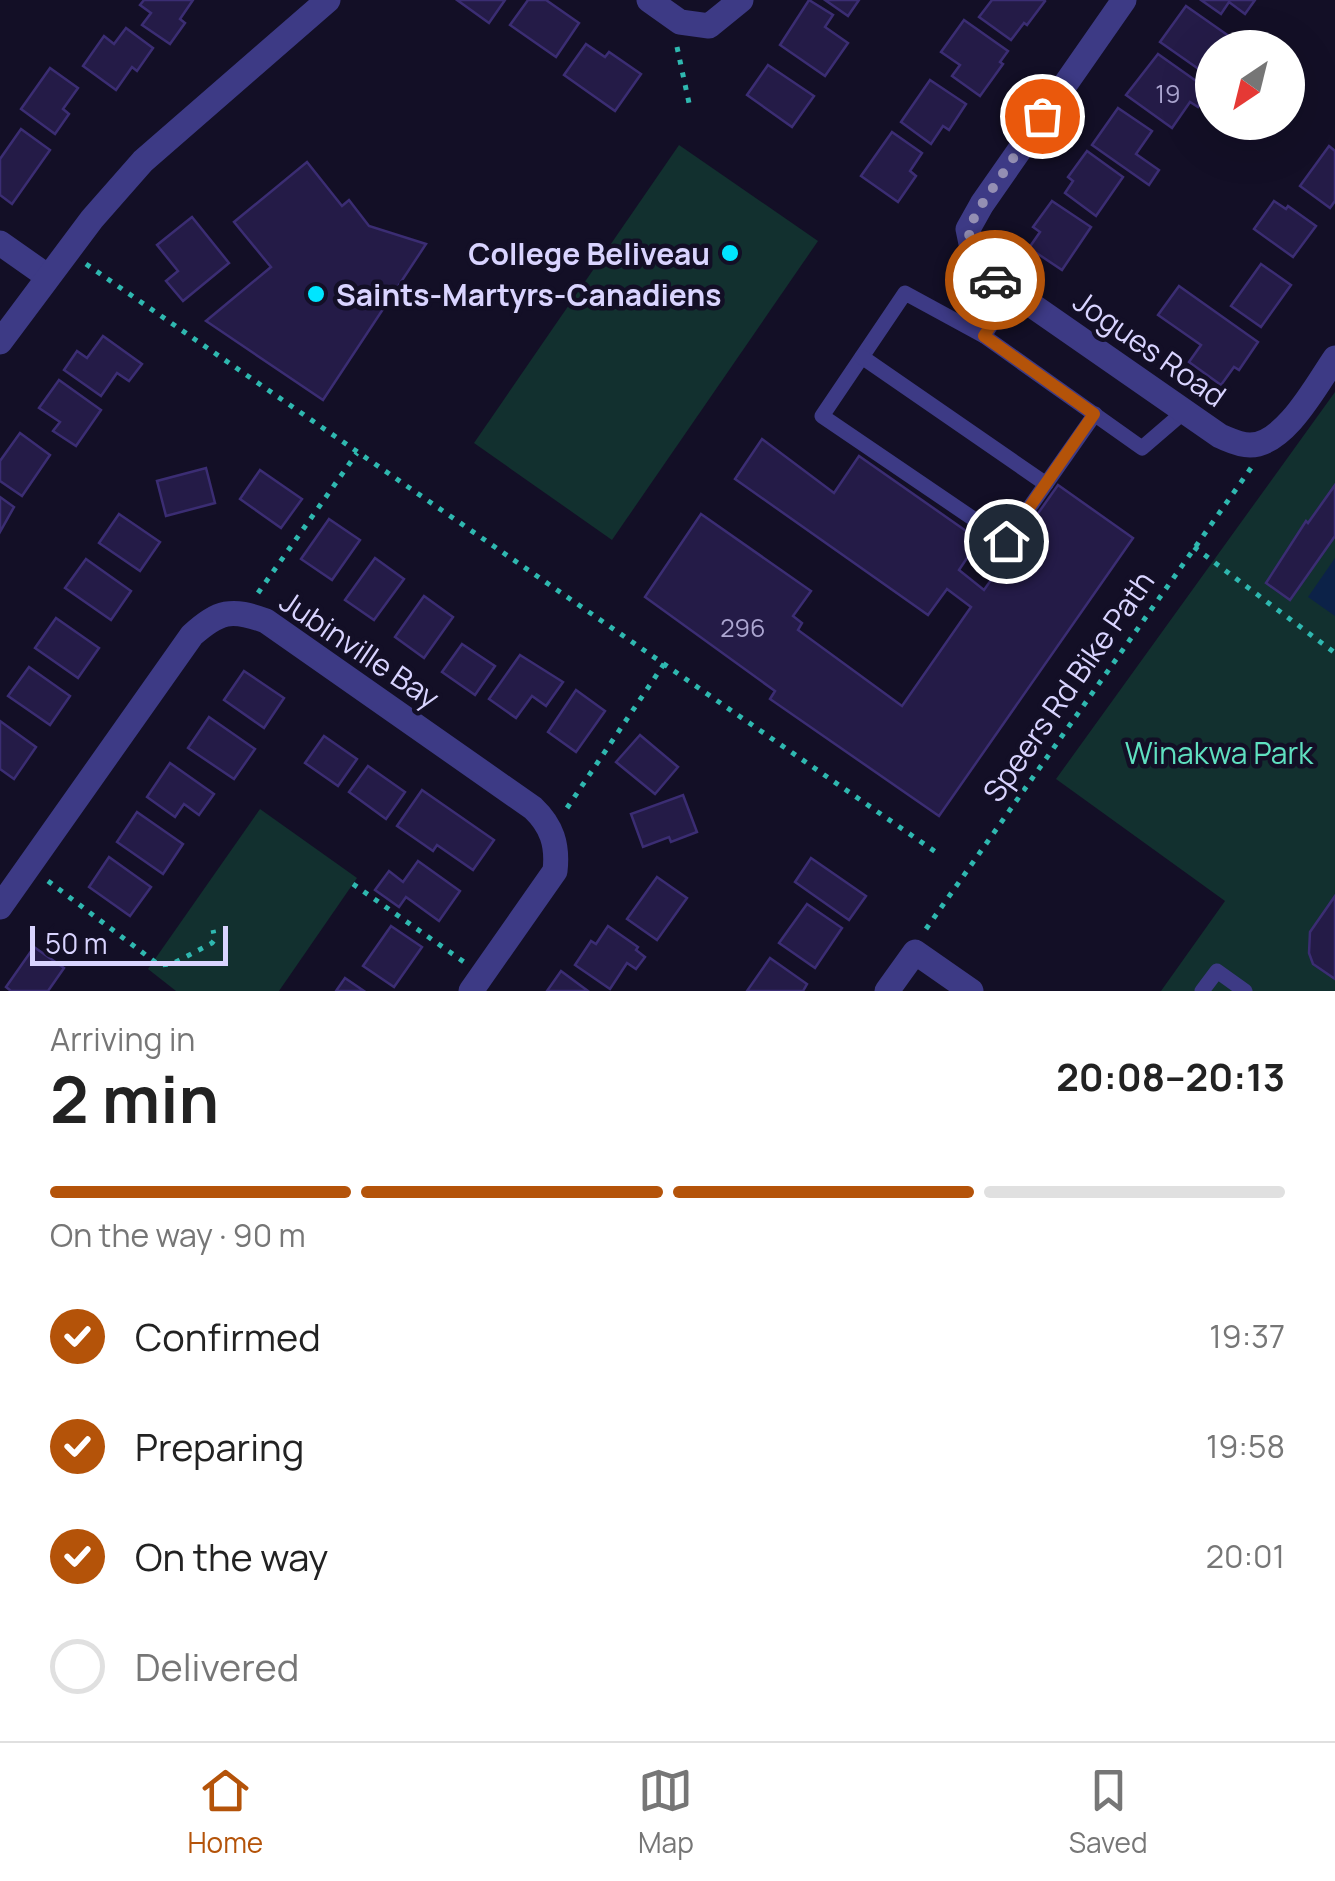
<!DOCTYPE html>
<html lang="en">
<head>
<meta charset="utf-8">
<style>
  :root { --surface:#fff; --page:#f2f2f2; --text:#222; --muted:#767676; --line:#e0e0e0; --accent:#b45309 }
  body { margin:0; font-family:Manrope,sans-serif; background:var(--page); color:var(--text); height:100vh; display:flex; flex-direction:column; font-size:38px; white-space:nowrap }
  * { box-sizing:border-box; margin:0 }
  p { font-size:32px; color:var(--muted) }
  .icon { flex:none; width:55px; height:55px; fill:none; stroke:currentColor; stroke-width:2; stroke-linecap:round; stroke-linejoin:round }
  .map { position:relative; height:991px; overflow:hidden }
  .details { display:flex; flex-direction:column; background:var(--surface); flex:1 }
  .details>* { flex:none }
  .needle { width:65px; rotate:215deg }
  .fabs { position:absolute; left:1195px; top:30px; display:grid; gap:20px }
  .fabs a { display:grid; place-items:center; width:110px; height:110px; border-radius:50%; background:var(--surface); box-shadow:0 10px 40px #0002; font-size:50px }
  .scale { position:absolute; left:30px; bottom:25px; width:198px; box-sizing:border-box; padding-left:10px; border:5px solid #d9d4ff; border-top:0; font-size:28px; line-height:35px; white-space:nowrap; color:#d9d4ff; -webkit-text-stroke:8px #130f26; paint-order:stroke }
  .pin { position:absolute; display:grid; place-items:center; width:85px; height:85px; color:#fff; margin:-42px; border:5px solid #fff; border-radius:50%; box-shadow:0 2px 10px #0007 }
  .courier { position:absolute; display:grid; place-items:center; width:100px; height:100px; margin:-50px; border:8px solid #b45309; border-radius:50%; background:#fff; color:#222; box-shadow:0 2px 12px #0007 }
  .overview em { font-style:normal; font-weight:700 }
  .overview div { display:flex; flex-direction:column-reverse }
  .overview { display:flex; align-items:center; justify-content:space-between; height:170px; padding:0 50px }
  h1 { font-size:65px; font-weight:700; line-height:75px }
  .bar { display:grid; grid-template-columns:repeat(4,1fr); gap:15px 10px; align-content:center; height:120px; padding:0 50px }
  .bar i { height:12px; border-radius:8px; background:var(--line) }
  .bar .current { background:var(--accent) }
  .bar p { grid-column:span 4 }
  ol { padding:0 50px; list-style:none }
  li { display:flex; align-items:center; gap:30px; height:110px }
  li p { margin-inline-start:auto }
  li .icon { padding:10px; border-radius:50%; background:var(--accent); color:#fff; stroke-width:4 }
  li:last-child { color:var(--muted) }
  li i { width:55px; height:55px; border:5px solid var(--line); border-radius:50% }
  .tab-bar { display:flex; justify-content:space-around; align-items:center; height:140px; border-top:2px solid var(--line); background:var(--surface); font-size:28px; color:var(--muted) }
  .tab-bar a { display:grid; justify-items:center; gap:5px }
  .tab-bar .current { color:var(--accent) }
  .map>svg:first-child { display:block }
  .green { fill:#12302f }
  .water { fill:#0c2248 }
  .building { fill:#241b47; stroke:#3b2d73; stroke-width:2.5 }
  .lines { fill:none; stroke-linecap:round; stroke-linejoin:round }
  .path { stroke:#2fb8b0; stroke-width:5; stroke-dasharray:5 8; stroke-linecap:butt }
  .service { stroke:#3d3a85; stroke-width:15 }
  .minor { stroke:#3d3a85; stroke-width:25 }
  .done { stroke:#948fb3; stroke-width:10; stroke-dasharray:0 18 }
  .route { stroke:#b45309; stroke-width:12 }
  .poi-dot { fill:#00e5ff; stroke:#130f26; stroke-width:4 }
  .labels { text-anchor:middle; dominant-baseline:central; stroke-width:9; stroke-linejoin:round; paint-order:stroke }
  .number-label { font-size:25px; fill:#aca6d1 }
  .poi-label { font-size:30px; font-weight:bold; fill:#d9d4ff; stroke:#130f26; text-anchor:end }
  .street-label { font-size:30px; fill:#d9d4ff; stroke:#130f26 }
  .park-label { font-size:30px; fill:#5fe0c0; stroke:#130f26 }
</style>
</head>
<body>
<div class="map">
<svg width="1335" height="991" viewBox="0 0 1335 991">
  <rect width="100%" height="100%" fill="#130f26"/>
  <g class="green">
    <polygon points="679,145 818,241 612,540 474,443"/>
    <polygon points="1335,392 1335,991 1161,991 1225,901 1056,779"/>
    <polygon points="260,809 357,878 279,991 176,991 148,969"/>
  </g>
  <polygon class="water" points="1335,558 1335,616 1308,597"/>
  <g class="building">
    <polygon points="144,0 193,0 180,19 185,23 170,44 142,25 151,13 140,5"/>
    <polygon points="457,0 505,0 489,23"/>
    <polygon points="528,0 546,0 579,23 556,57 510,25"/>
    <polygon points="809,0 833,15 825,27 848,43 825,76 780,45"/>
    <polygon points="825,0 859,0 848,16"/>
    <polygon points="992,0 1044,0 1045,1 1027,25 1024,23 1011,40 979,17"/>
    <polygon points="1201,0 1255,0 1245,14 1229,2 1221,14"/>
    <polygon points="1186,6 1236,41 1231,48 1212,48 1210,77 1160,42"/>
    <polygon points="964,20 1008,51 1000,62 1003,64 980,96 952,76 960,65 941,52"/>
    <polygon points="126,28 153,48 137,71 132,67 116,90 83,66 104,36 114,44"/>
    <polygon points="586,44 605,57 609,52 641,74 615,111 564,75"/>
    <polygon points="1158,54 1209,90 1198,107 1190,102 1172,128 1126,95"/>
    <polygon points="768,65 814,96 792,127 747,95"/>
    <polygon points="50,68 78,88 63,109 69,114 55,134 21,109"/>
    <polygon points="930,80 966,104 949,130 943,126 931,144 901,122"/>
    <polygon points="1118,108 1152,131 1136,154 1159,170 1149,185 1092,145"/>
    <polygon points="21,129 50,150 12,204 0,195 0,159"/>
    <polygon points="892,132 922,153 910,171 916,176 898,202 861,176"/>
    <polygon points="1329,146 1335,151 1335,201 1330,208 1300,186"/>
    <polygon points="1087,151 1123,177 1096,216 1065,193 1073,181 1068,177"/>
    <polygon points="307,162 342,206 349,200 369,226 426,244 323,400 206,321 271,267 234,222"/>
    <polygon points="1052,201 1091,227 1062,270 1029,248 1040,232 1033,227"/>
    <polygon points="1274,201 1286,209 1288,206 1316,226 1293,257 1254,229"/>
    <polygon points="192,217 229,263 183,301 166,281 178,271 157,245"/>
    <polygon points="1261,264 1291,285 1261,327 1231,306"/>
    <polygon points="1179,286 1258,342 1239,370 1234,367 1221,385 1189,362 1201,345 1158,315"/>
    <polygon points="103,336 142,364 129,381 117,373 101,396 64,370 77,351 87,358"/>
    <polygon points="59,380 101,410 76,446 53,431 60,422 39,408"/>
    <polygon points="20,433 50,455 22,496 0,481 0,461"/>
    <polygon points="762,439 834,493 859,456 979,540 959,570 984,590 1058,485 1133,538 939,816 770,699 775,691 645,597 701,514 811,591 793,616 802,623 798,630 902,706 971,607 947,589 928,615 735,479"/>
    <polygon points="206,468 215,503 166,516 157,481"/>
    <polygon points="260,470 302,499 281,528 240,499"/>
    <polygon points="1335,485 1335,536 1290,600 1266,583 1306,521 1308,523"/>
    <polygon points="0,497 14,507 0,532"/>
    <polygon points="119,514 160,542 140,571 99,543"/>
    <polygon points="329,519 360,540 332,580 301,559"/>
    <polygon points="375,558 404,579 374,620 345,600"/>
    <polygon points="86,559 131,591 111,620 65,588"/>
    <polygon points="424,596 453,617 424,658 395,637"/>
    <polygon points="56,618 99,648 78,678 35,648"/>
    <polygon points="462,644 495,666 475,695 442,672"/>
    <polygon points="520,655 563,682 546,706 532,696 516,718 489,699"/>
    <polygon points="29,667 70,696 50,725 8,696"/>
    <polygon points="244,671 284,698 264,728 224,700"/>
    <polygon points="576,690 605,711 576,752 548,732"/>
    <polygon points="209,717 255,749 234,779 188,748"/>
    <polygon points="0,721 36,747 14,779 0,769"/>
    <polygon points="640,735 678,767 655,794 616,762"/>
    <polygon points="324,736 357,759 338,786 305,763"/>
    <polygon points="170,763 214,794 199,815 184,804 175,817 147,797"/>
    <polygon points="368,766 405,792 386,819 349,792"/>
    <polygon points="422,790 494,840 473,870 437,845 433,851 397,826"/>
    <polygon points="683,795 697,832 671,842 669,837 643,847 631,814"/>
    <polygon points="137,812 183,844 163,874 117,842"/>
    <polygon points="109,857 151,887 130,916 89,887"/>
    <polygon points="811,858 866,896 849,920 795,882"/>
    <polygon points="418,861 460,891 439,921 406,897 399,907 375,890 389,871 403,882"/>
    <polygon points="657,877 687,898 657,940 627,919"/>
    <polygon points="1335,896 1335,979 1313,964 1309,953 1310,932"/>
    <polygon points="807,904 842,928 815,968 779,943"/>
    <polygon points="391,926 422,947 394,987 363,966"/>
    <polygon points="608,926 638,947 636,950 645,957 636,969 627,963 610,989 575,965 591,941 596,944"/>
    <polygon points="34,947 64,968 48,991 11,991 6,987"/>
    <polygon points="770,958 807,984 803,991 747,991"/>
    <polygon points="561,971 588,991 547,991"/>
    <polygon points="345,978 364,991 336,991"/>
  </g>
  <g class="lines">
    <g class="path">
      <polyline points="677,47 689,103"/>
      <polyline points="86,264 940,855"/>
      <polyline points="1194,547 1335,653"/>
      <polyline points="258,593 357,453"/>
      <polyline points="567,808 664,664"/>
      <polyline points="48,881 159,965 172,964 212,943 215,939 213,930"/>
      <polyline points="353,884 464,962"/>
      <polyline points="926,929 1251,468"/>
    </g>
    <g class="service">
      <polyline points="1012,292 984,336 1142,448 1185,411"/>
      <polyline points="984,336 905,293 822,416 1006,541 1095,414"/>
      <polyline points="862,357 1046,484"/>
      <polyline points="1202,991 1217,971 1245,991"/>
    </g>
    <g class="minor">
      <polyline points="649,0 680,22 709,26 741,0"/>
      <path d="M1124,0L982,204L968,229L974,258L994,279L1220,436C1230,440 1239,445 1250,445C1285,445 1317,384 1335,358"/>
      <polyline points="0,243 47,276"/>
      <polyline points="0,342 92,219 143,161 328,0"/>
      <path d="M0,907L192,635C219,611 231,608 266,621L533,808C552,826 558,845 555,871L471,991"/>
      <polyline points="887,991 915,952 971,991"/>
    </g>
  </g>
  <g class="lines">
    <polyline class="done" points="995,280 974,258 968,229 982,204 1042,116"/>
    <polyline class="route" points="995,280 1012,292 984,336 1094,414 1006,541"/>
  </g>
  <g class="poi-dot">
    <circle cx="730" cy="253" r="10"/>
    <circle cx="316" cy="294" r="10"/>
  </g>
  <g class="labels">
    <g class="number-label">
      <text x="1168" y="93">19</text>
      <text x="743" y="627">296</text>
    </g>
    <g class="poi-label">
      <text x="710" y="253">College Beliveau</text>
      <text x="336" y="294" text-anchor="start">Saints-Martyrs-Canadiens</text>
    </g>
    <g class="street-label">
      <text transform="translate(1150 348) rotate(35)">Jogues Road</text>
      <text transform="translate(360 649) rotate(34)">Jubinville Bay</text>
      <text transform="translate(1068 686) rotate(-55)">Speers Rd Bike Path</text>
    </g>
    <g class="park-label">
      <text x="1219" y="752">Winakwa Park</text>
    </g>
  </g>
</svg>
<div class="fabs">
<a><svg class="needle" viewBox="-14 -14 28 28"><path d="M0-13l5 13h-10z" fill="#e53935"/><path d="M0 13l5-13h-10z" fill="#767676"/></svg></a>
</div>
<div class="scale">50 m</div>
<div class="pin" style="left:1042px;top:116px;background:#ea580c"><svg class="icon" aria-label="bag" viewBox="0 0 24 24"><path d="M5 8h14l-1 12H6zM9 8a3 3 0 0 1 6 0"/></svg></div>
<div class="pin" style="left:1006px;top:541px;background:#1f2937"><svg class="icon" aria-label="home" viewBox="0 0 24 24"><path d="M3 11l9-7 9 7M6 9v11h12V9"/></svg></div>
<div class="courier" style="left:995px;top:280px"><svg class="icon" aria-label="car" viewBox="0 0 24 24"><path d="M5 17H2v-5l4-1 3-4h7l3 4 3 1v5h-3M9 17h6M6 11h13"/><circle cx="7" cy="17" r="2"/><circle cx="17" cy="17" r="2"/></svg></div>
</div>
<section class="details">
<div class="overview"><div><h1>2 min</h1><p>Arriving in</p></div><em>20:08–20:13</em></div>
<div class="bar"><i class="current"></i><i class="current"></i><i class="current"></i><i></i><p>On the way · 90 m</p></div>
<ol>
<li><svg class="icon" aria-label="check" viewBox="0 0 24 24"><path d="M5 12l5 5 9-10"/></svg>Confirmed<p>19:37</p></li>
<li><svg class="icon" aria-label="check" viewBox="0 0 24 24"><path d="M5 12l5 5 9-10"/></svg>Preparing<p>19:58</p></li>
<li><svg class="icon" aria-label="check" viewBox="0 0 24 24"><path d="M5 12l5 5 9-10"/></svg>On the way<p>20:01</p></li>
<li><i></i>Delivered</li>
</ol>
</section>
<nav class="tab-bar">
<a class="current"><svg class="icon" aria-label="home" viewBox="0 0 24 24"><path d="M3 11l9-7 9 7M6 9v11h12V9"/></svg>Home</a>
<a><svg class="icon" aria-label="map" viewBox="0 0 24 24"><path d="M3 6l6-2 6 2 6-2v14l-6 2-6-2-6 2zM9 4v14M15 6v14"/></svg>Map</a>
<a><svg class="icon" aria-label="saved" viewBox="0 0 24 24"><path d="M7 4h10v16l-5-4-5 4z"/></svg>Saved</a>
</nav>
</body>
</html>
